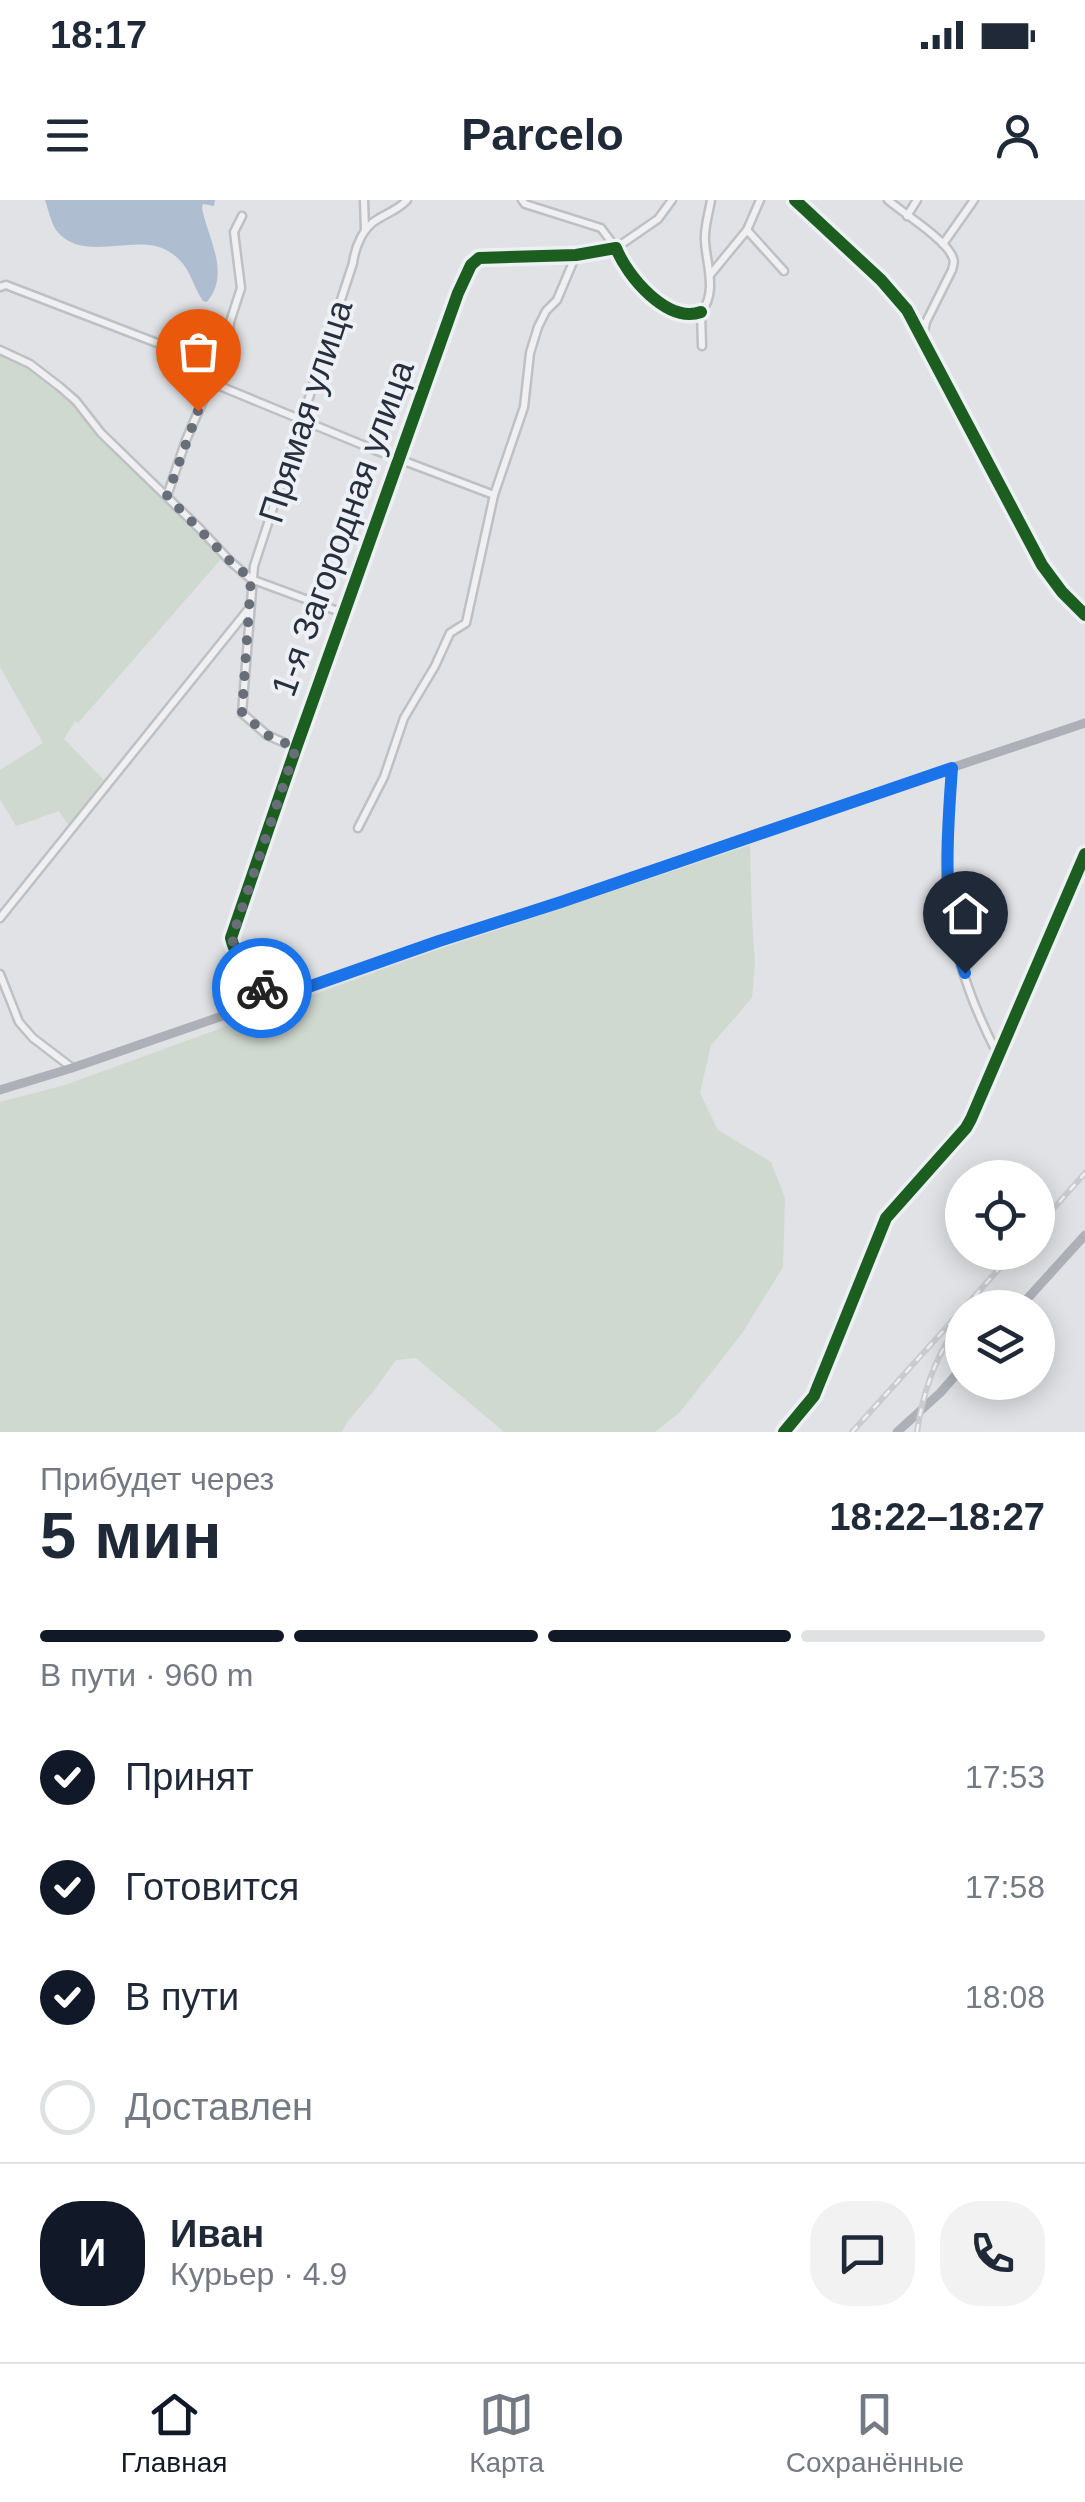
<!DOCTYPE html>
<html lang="ru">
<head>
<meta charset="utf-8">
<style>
  :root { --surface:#fff; --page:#f2f2f3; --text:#1f2937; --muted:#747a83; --line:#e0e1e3; --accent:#111827 }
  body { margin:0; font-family:Arial,sans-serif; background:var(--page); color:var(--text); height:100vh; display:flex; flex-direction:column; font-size:38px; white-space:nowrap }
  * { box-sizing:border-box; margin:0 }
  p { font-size:32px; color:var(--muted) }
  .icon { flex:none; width:55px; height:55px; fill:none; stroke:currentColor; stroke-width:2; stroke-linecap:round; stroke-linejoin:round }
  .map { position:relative; height:1232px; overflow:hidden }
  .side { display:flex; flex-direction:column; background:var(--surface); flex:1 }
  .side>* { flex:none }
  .tools { position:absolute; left:945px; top:960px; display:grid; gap:20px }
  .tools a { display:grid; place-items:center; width:110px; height:110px; border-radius:50%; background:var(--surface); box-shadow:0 5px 25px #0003; font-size:50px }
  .pin { position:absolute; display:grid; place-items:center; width:85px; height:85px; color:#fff; margin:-102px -42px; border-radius:50% 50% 50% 0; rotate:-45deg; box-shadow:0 0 10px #0007 }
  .pin .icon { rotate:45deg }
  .courier { position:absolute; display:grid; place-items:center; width:100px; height:100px; margin:-50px; border:8px solid #1a73e8; border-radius:50%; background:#fff; color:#222; box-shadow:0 2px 12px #0007 }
  .head em { font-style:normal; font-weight:700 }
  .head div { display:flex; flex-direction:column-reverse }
  .head { display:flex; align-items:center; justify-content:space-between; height:170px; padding:0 40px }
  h1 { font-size:65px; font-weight:700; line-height:75px }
  .bar { display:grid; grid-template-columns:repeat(4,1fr); gap:15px 10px; align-content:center; height:120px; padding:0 40px }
  .bar i { height:12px; border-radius:8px; background:var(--line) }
  .bar .selected { background:var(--accent) }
  .bar p { grid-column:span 4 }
  .line { display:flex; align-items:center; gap:25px; padding:0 40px; border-top:2px solid var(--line) }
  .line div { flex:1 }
  .round { display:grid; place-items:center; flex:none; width:105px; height:105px; border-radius:40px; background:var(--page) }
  ol { padding:0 40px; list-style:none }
  li { display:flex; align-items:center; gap:30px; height:110px }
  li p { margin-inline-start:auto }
  li .icon { padding:10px; border-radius:50%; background:var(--accent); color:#fff; stroke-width:4 }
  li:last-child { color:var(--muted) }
  li i { width:55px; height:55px; border:5px solid var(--line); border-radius:50% }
  .status { display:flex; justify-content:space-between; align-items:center; height:70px; padding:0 50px; background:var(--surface); direction:ltr }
  .status svg { height:28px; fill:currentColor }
  header { display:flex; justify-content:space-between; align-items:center; height:130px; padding:0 40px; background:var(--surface); font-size:45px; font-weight:700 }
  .dock { display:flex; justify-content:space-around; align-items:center; height:140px; border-top:2px solid var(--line); background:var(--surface); font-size:28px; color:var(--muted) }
  .dock a { display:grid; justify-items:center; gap:5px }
  .dock .selected { color:var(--accent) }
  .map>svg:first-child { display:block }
  .green { fill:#d0d9d0 }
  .water { fill:#aebed0 }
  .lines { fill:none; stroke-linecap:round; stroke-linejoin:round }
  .street-casing { stroke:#bec0c3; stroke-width:11 }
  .street { stroke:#f0f0f2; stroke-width:6 }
  .secondary { stroke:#adb0b6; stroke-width:9 }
  .rail-casing { stroke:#c9cbce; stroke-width:6 }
  .rail { stroke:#edf0f5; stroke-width:2.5; stroke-dasharray:8; stroke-linecap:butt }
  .cycleway-casing { stroke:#edf0f5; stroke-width:19 }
  .cycleway { stroke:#1b5e20; stroke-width:12 }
  .done { stroke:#686e78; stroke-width:10; stroke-dasharray:0 18 }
  .route { stroke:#1a73e8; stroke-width:12 }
  .labels { text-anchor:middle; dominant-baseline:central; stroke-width:8; stroke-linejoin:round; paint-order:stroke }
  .street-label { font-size:35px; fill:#272f3e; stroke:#edf0f5 }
</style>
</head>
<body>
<div class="status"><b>18:17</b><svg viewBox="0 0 49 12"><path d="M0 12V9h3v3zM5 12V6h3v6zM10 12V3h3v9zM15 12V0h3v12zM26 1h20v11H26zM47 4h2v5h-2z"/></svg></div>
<header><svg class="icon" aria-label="menu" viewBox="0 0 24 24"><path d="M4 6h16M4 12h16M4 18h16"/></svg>Parcelo<svg class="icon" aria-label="person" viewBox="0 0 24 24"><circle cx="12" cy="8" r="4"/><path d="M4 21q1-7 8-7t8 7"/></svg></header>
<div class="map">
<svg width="1085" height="1232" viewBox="0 0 1085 1232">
  <rect width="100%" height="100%" fill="#e0e2e5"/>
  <g class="green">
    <polygon points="0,152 29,166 74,202 162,298 222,358 78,523 75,521 64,539 104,580 69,626 59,611 16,626 0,599 0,570 43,543 0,467"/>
    <polygon points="750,645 752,719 755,764 752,798 711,845 700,893 718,930 771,962 785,998 783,1067 743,1132 708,1177 679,1213 655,1232 504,1232 416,1158 396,1160 373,1192 347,1222 342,1232 0,1232 0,902 65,885 422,755"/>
  </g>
  <path class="water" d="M45,0H215L214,6L203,4L202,8C208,39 231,73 207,102L203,101C190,81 191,65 168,51C135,32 83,65 56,30C51,22 48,9 45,0Z"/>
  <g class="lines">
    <g class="street-casing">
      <g id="street">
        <polyline points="364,0 365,29"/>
        <polyline points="522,0 525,4 601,28 616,48 658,19 672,0"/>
        <path d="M888,0C903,13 943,38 951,54C955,61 954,62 952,70L926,122L923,136"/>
        <polyline points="907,16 917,0"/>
        <polyline points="747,30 784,71"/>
        <polyline points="943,44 974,0"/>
        <polyline points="710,75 747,30 760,0"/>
        <polyline points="0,87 6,85 217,166"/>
        <path d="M701,112C718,93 706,63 705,41C704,27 709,13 711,0"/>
        <polyline points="701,112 702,146"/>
        <polyline points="0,150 30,164 60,187 76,201 101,233 200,329 231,362 251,379 343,413"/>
        <polyline points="210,182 375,250 494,295"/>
        <polyline points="167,296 186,240 228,143 230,122 241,88 234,32 242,16"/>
        <path d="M296,548L267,535L242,513L254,366L353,63C355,47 363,27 378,19C389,12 398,10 407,0"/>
        <path d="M952,568C949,616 942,667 950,716C957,763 976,813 998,855"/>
        <polyline points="358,628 384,577 404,518 435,466 450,433 466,423 494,295 524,207 530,153 538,127 546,111 557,100 576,55"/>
        <polyline points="0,718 247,411"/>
        <polyline points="0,774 19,822 33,838 71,867"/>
        <path d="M274,799C255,782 237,762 231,738L296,548L458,93L471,65L479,58L576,55L616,48C627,76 667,124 701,112"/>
        <polyline points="784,1232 814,1196 886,1018 966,928 971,919 1085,654"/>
      </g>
    </g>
    <use href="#street" class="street"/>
    <g class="secondary">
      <polyline points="795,0 881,80 907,110 1042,365 1062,392 1085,415"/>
      <polyline points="0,890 72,868 439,741 561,702 757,633 1085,523"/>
      <polyline points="1019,1108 1085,1035"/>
      <polyline points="897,1232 940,1193 962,1168"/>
    </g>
    <g class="rail-casing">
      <g id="rail">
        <polyline points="1038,1026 1085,973"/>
        <polyline points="964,1108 1014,1052"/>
        <polyline points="852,1232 962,1110"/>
        <path d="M917,1232C922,1198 933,1163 952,1134"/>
      </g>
    </g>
    <use href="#rail" class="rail"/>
    <g class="cycleway-casing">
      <g id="cycleway">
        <polyline points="795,0 881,80 907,110 1042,365 1062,392 1085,415"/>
        <path d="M275,799C256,783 237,763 231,738L296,548L458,93L471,65L479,58L576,55L616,48C627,76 667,124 701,112"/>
        <polyline points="784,1232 814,1196 886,1018 966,928 971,919 1085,654"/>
      </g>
    </g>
    <use href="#cycleway" class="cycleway"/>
  </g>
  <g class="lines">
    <path class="done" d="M198,211L167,296L231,362L251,379L242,513L267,535L296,548L232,738C236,758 248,773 262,788"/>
    <path class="route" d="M262,788L274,799L439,741L561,702L952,568C947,637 941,706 965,773"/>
  </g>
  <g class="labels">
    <g class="street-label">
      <text transform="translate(305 211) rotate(-72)">Прямая улица</text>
      <text transform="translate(342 328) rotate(-70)">1-я Загородная улица</text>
    </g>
  </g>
</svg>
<div class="tools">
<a><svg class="icon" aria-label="locate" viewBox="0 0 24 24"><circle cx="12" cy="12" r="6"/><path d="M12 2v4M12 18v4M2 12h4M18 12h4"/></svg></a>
<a><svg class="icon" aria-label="layers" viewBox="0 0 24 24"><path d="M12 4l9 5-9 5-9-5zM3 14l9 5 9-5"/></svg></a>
</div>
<div class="pin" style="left:198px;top:211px;background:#ea580c"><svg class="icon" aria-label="bag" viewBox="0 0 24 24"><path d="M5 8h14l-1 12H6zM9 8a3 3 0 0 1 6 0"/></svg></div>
<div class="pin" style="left:965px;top:773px;background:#1f2937"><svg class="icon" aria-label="home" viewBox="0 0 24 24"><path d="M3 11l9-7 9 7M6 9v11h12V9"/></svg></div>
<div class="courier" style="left:262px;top:788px"><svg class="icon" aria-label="bike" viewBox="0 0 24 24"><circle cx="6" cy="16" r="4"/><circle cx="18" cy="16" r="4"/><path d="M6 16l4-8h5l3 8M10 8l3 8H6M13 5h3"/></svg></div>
</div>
<section class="side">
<div class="head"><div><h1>5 мин</h1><p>Прибудет через</p></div><em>18:22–18:27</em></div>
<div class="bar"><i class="selected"></i><i class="selected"></i><i class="selected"></i><i></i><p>В пути · 960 m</p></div>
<ol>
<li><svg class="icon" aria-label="check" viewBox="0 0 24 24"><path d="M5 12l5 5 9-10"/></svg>Принят<p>17:53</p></li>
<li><svg class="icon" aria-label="check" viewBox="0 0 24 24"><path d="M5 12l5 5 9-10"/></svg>Готовится<p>17:58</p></li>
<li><svg class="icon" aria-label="check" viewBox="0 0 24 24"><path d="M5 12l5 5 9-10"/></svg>В пути<p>18:08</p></li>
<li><i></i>Доставлен</li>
</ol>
<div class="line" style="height:180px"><b class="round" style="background:var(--accent);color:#fff">И</b><div><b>Иван</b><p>Курьер · 4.9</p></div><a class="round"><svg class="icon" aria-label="chat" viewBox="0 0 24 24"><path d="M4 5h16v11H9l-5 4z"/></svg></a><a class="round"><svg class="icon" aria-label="phone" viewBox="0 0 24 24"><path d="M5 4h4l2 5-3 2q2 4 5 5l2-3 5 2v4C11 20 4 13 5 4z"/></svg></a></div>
</section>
<nav class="dock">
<a class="selected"><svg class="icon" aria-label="home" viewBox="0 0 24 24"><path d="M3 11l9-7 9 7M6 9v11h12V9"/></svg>Главная</a>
<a><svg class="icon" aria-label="map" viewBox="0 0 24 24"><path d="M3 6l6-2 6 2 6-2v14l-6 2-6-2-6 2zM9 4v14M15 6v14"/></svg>Карта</a>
<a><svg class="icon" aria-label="saved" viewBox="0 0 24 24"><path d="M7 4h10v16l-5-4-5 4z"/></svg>Сохранённые</a>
</nav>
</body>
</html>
